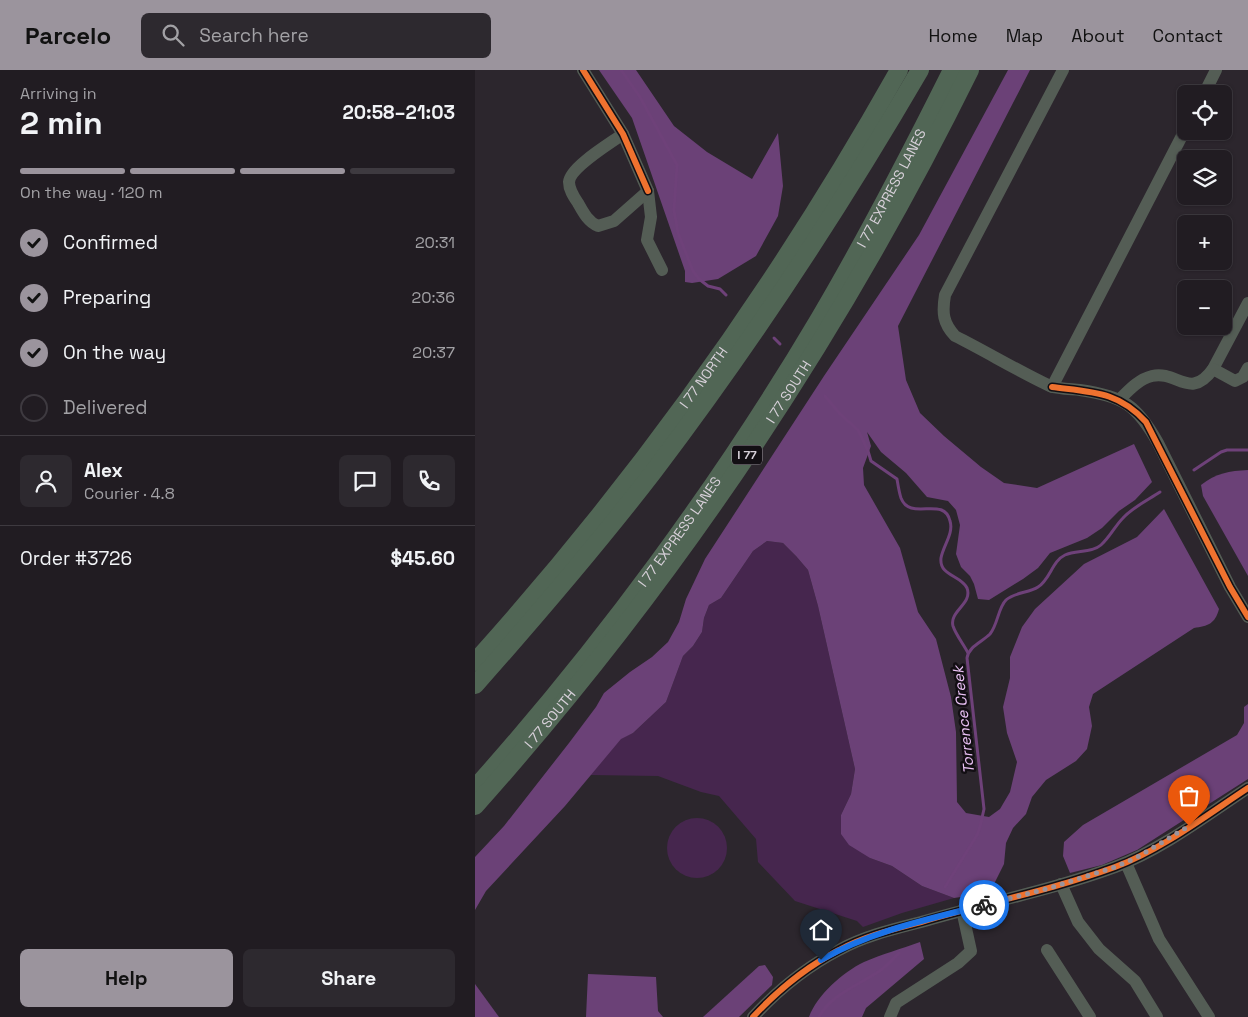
<!DOCTYPE html>
<html lang="en">
<head>
<meta charset="utf-8">
<style>
  :root { --surface:#211c22; --page:#2d292f; --text:#f1f3f6; --muted:#a2a1a5; --line:#3e3a40; --accent:#9b949d }
  body { margin:0; font-family:"Space Grotesk",sans-serif; background:var(--page); color:var(--text); height:100vh; display:flex; flex-direction:column; font-size:19px; white-space:nowrap }
  * { box-sizing:border-box; margin:0 }
  p { font-size:16px; color:var(--muted) }
  .icon { flex:none; width:28px; height:28px; fill:none; stroke:currentColor; stroke-width:2; stroke-linecap:round; stroke-linejoin:round }
  .map { position:relative; flex:1; overflow:hidden }
  .sheet { display:flex; flex-direction:column; background:var(--surface); width:475px }
  .sheet>* { flex:none }
  .tools { position:absolute; left:702px; top:15px; display:grid; gap:10px }
  .tools a { display:grid; place-items:center; width:55px; height:55px; border-radius:8px; background:var(--surface); box-shadow:0 1px 4px #0004,0 0 0 1px var(--line); font-size:25px }
  .pin { position:absolute; display:grid; place-items:center; width:42px; height:42px; color:#fff; margin:-51px -21px; border-radius:50% 50% 50% 0; rotate:-45deg; box-shadow:0 0 5px #0007 }
  .pin .icon { rotate:45deg }
  .courier { position:absolute; display:grid; place-items:center; width:50px; height:50px; margin:-25px; border:4px solid #1a73e8; border-radius:50%; background:#fff; color:#222; box-shadow:0 1px 6px #0007 }
  .summary em { font-style:normal; font-weight:800 }
  .summary div { display:flex; flex-direction:column-reverse }
  .summary { display:flex; align-items:center; justify-content:space-between; height:85px; padding:0 20px }
  h1 { font-size:32px; font-weight:800; line-height:38px }
  .bar { display:grid; grid-template-columns:repeat(4,1fr); gap:8px 5px; align-content:center; height:60px; padding:0 20px }
  .bar i { height:6px; border-radius:4px; background:var(--line) }
  .bar .selected { background:var(--accent) }
  .bar p { grid-column:span 4 }
  .line { display:flex; align-items:center; gap:12px; padding:0 20px; border-top:1px solid var(--line) }
  .line div { flex:1 }
  .round { display:grid; place-items:center; flex:none; width:52px; height:52px; border-radius:8px; background:var(--page) }
  ol { padding:0 20px; list-style:none }
  li { display:flex; align-items:center; gap:15px; height:55px }
  li p { margin-inline-start:auto }
  li .icon { padding:5px; border-radius:50%; background:var(--accent); color:#111; stroke-width:4 }
  li:last-child { color:var(--muted) }
  li i { width:28px; height:28px; border:2px solid var(--line); border-radius:50% }
  .button { display:flex; gap:10px; margin-top:auto; padding:10px 20px }
  .button a { flex:1; height:58px; border-radius:8px; background:var(--accent); color:#111; font-size:20px; font-weight:800; line-height:58px; text-align:center }
  .button a+a { background:var(--page); color:var(--text) }
  header { display:flex; align-items:center; gap:30px; box-sizing:border-box; height:70px; padding:0 25px; background:var(--accent); color:#111 }
  header strong { font-size:24px }
  nav { display:flex; gap:28px; margin-inline-start:auto; font-size:18px }
  .search { width:350px; height:45px; background:var(--page); display:flex; align-items:center; gap:12px; box-sizing:border-box; padding:0 18px; border-radius:8px; color:var(--muted); font-size:19px }
  main { display:flex; flex:1; min-height:0 }
  .map>svg:first-child { display:block }
  .green { fill:#46264e }
  .forest { fill:#6b4177 }
  .lines { fill:none; stroke-linecap:round; stroke-linejoin:round }
  .stream { stroke:#6e4179; stroke-width:3 }
  .minor { stroke:#545d55; stroke-width:12 }
  .highway { stroke:#516655; stroke-width:18 }
  .cycleway-casing { stroke:#130f14; stroke-width:9 }
  .cycleway { stroke:#ef722f; stroke-width:6 }
  .done { stroke:#9b949d; stroke-width:5; stroke-dasharray:0 9 }
  .route { stroke:#1a73e8; stroke-width:6 }
  .labels { text-anchor:middle; dominant-baseline:central; stroke-width:5; stroke-linejoin:round; paint-order:stroke }
  .shield { fill:#130f14; stroke:#9c969e; stroke-width:1 }
  .shield-label { font-size:12px; font-weight:bold; fill:#d7d0d9 }
  .street-label { font-size:14px; fill:#d7d0d9; stroke:#130f14 }
  .water-label { font-size:15px; font-style:italic; fill:#ebc2f6; stroke:#130f14 }
</style>
</head>
<body>
<header>
<strong>Parcelo</strong>
<div class="search"><svg class="icon" aria-label="search" viewBox="0 0 24 24"><circle cx="10" cy="10" r="6"/><path d="M15 15l6 6"/></svg>Search here</div>
<nav><a>Home</a><a>Map</a><a>About</a><a>Contact</a></nav>
</header>
<main>
<section class="sheet">
<div class="summary"><div><h1>2 min</h1><p>Arriving in</p></div><em>20:58–21:03</em></div>
<div class="bar"><i class="selected"></i><i class="selected"></i><i class="selected"></i><i></i><p>On the way · 120 m</p></div>
<ol>
<li><svg class="icon" aria-label="check" viewBox="0 0 24 24"><path d="M5 12l5 5 9-10"/></svg>Confirmed<p>20:31</p></li>
<li><svg class="icon" aria-label="check" viewBox="0 0 24 24"><path d="M5 12l5 5 9-10"/></svg>Preparing<p>20:36</p></li>
<li><svg class="icon" aria-label="check" viewBox="0 0 24 24"><path d="M5 12l5 5 9-10"/></svg>On the way<p>20:37</p></li>
<li><i></i>Delivered</li>
</ol>
<div class="line" style="height:90px"><a class="round"><svg class="icon" aria-label="person" viewBox="0 0 24 24"><circle cx="12" cy="8" r="4"/><path d="M4 21q1-7 8-7t8 7"/></svg></a><div><b>Alex</b><p>Courier · 4.8</p></div><a class="round"><svg class="icon" aria-label="chat" viewBox="0 0 24 24"><path d="M4 5h16v11H9l-5 4z"/></svg></a><a class="round"><svg class="icon" aria-label="phone" viewBox="0 0 24 24"><path d="M5 4h4l2 5-3 2q2 4 5 5l2-3 5 2v4C11 20 4 13 5 4z"/></svg></a></div>
<div class="line" style="height:65px"><div>Order #3726</div><b>$45.60</b></div>
<div class="button"><a>Help</a><a>Share</a></div>
</section>
<div class="map">
<svg width="773" height="947" viewBox="0 0 773 947">
  <rect width="100%" height="100%" fill="#2c262d"/>
  <g class="green">
    <polygon points="292,471 308,473 321,486 333,500 343,536 380,699 376,724 366,745 395,788 417,796 447,816 479,828 427,843 388,857 382,851 320,831 283,792 281,769 244,726 226,722 183,706 115,705 146,668 158,663 191,632 208,586 218,576 227,562 229,548 234,535 246,528 278,481"/>
    <circle cx="222" cy="778" r="30"/>
  </g>
  <g class="forest">
    <polygon points="124,0 161,0 199,56 232,82 277,109 303,63 308,116 303,146 281,186 243,209 217,213 210,212 210,201 157,48"/>
    <path d="M533,0H555L423,256L431,310L445,343L469,366L506,397L529,413L562,418L659,374L677,412L660,430L644,441L627,458L612,468L575,483L563,498L548,509L514,530L503,529L499,514L495,506L486,497L481,484L485,455L481,440L473,431L452,427L431,403L406,382L392,362L396,376L388,398L389,415L425,478L443,542L461,569L476,627L481,662L482,732L491,743L514,747L525,739L535,722L542,692L532,663L528,637L535,608V587L547,557L560,539L609,494L662,467L689,439L744,539C740,554 733,556 719,558L618,624L614,637L617,656L612,679L601,691L571,710L557,727L551,744L538,758L531,773L529,794L520,812L507,824L479,828L447,816L417,796L395,788L374,775L366,764V745L376,724L380,699L343,536L333,500L321,486L308,473L292,471L278,481L246,528L234,535L229,548L227,562L218,576L208,586L191,632L158,663L146,669L90,736L11,821L0,840V787L29,756L94,673L121,637L129,623L155,602L177,587L193,572L204,552L211,529L230,489L349,306L444,165Z"/>
    <path d="M773,400V506L728,426L726,415C741,403 754,401 773,400Z"/>
    <polygon points="773,634 773,709 662,780 627,795 595,803 588,786 589,772 608,755 762,665 769,653 769,637"/>
    <path d="M445,872L449,889L391,938L387,947H334C342,925 368,902 389,892C407,884 426,879 445,872Z"/>
    <polygon points="290,895 298,907 297,915 264,947 228,947 284,896"/>
    <polygon points="113,904 181,907 183,941 188,947 111,947"/>
    <polygon points="0,914 24,947 0,947"/>
  </g>
  <g class="lines">
    <g class="stream">
      <polyline points="146,0 165,27 202,95 199,140 203,163 218,201 224,209 233,216 245,219 251,225"/>
      <polyline points="299,268 305,274"/>
      <path d="M350,326L365,344L383,360L393,381L396,391L422,409C423,415 424,422 426,428C435,452 469,425 475,451C479,463 468,476 466,488C464,506 486,505 492,518C498,534 474,541 478,556C481,565 489,575 493,583"/>
      <polyline points="719,400 746,382 752,380 773,380"/>
      <path d="M470,817L502,765L505,757L509,739L492,588C494,576 507,572 515,564C523,554 523,538 531,530C540,522 554,523 563,517C575,510 577,491 590,485C601,480 617,483 626,475C635,467 640,456 648,448C658,437 673,430 685,422"/>
      <path d="M344,947C356,924 386,914 406,900C413,895 418,889 424,883"/>
    </g>
    <g class="minor">
      <polyline points="108,0 148,64 173,121 176,147 172,170 187,200"/>
      <path d="M588,0L470,225C467,243 468,253 480,266C512,282 543,301 575,316C584,319 596,319 605,320C648,326 662,335 683,373L755,517L773,547"/>
      <polyline points="729,24 741,0"/>
      <path d="M148,64C136,73 95,97 94,112C94,120 99,127 103,133C108,142 113,152 123,156L139,151L173,121"/>
      <polyline points="738,299 773,233"/>
      <polyline points="577,317 711,58"/>
      <path d="M645,329C654,320 664,309 677,306C702,300 715,331 738,299L760,311L768,307L773,298"/>
      <polyline points="651,793 684,869 734,947"/>
      <polyline points="586,814 603,852 624,879 660,911 682,947"/>
      <polyline points="572,880 615,947"/>
      <path d="M278,947C303,920 331,897 364,880C389,866 419,859 446,852C511,833 577,820 640,797C686,780 732,745 773,718"/>
      <polyline points="415,947 421,933 483,893 496,881 487,840"/>
    </g>
    <g class="highway">
      <path id="s1" d="M0,592C163,411 305,212 424,0"/>
      <path d="M0,615C62,545 122,475 179,401C276,273 364,139 445,0"/>
      <path id="s2" d="M0,718C127,576 247,413 344,249C392,168 435,84 477,0"/>
      <path id="s3" d="M0,736C197,515 364,266 495,0"/>
    </g>
    <g class="cycleway-casing">
      <g id="cycleway">
        <polyline points="108,0 148,64 173,121"/>
        <path d="M577,317C616,322 643,321 671,352L755,517L773,547"/>
        <path d="M278,947C303,920 331,897 364,880C389,866 419,859 446,852C511,833 577,820 640,797C686,780 732,745 773,718"/>
      </g>
    </g>
    <use href="#cycleway" class="cycleway"/>
  </g>
  <g class="lines">
    <polyline class="done" points="509,835 575,818 640,797 661,788 714,756"/>
    <path class="route" d="M346,890C396,861 454,849 509,835"/>
  </g>
  <g class="labels">
    <rect class="shield" x="257" y="375.5" width="30" height="19" rx="4"/>
    <g class="shield-label">
      <text x="272" y="385">I 77</text>
    </g>
    <g class="street-label">
      <text stroke="none"><textPath href="#s2" startOffset="732">I 77 EXPRESS LANES</textPath></text>
      <text stroke="none"><textPath href="#s1" startOffset="365">I 77 NORTH</textPath></text>
      <text stroke="none"><textPath href="#s3" startOffset="520">I 77 SOUTH</textPath></text>
      <text stroke="none"><textPath href="#s2" startOffset="328">I 77 EXPRESS LANES</textPath></text>
      <text stroke="none"><textPath href="#s3" startOffset="115">I 77 SOUTH</textPath></text>
    </g>
    <g class="water-label">
      <text transform="translate(488 650) rotate(-96)">Torrence Creek</text>
    </g>
  </g>
</svg>
<div class="tools">
<a><svg class="icon" aria-label="locate" viewBox="0 0 24 24"><circle cx="12" cy="12" r="6"/><path d="M12 2v4M12 18v4M2 12h4M18 12h4"/></svg></a>
<a><svg class="icon" aria-label="layers" viewBox="0 0 24 24"><path d="M12 4l9 5-9 5-9-5zM3 14l9 5 9-5"/></svg></a>
<a>+</a>
<a>−</a>
</div>
<div class="pin" style="left:714px;top:756px;background:#ea580c"><svg class="icon" aria-label="bag" viewBox="0 0 24 24"><path d="M5 8h14l-1 12H6zM9 8a3 3 0 0 1 6 0"/></svg></div>
<div class="pin" style="left:346px;top:890px;background:#1f2937"><svg class="icon" aria-label="home" viewBox="0 0 24 24"><path d="M3 11l9-7 9 7M6 9v11h12V9"/></svg></div>
<div class="courier" style="left:509px;top:835px"><svg class="icon" aria-label="bike" viewBox="0 0 24 24"><circle cx="6" cy="16" r="4"/><circle cx="18" cy="16" r="4"/><path d="M6 16l4-8h5l3 8M10 8l3 8H6M13 5h3"/></svg></div>
</div>
</main>
</body>
</html>
